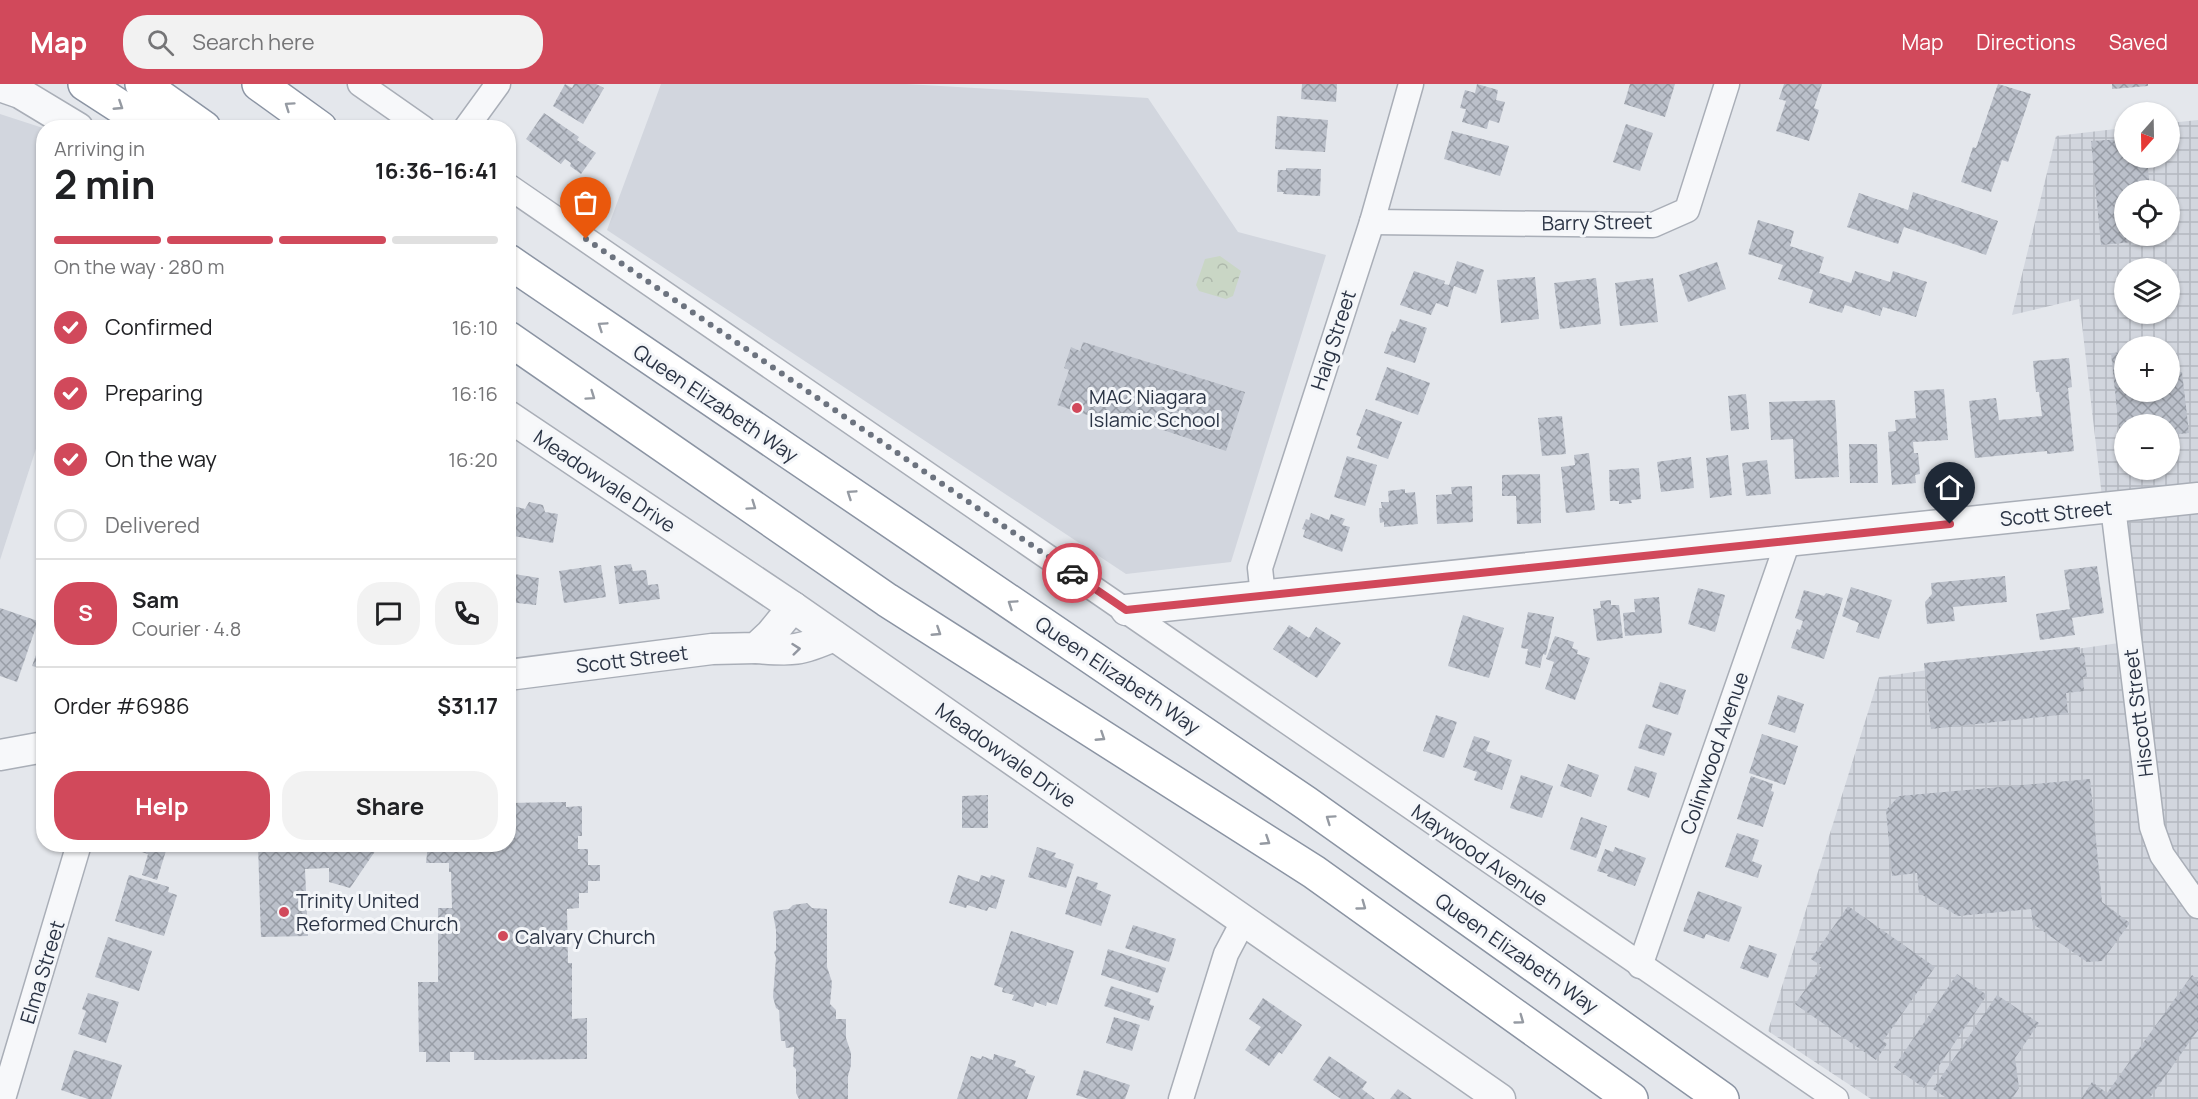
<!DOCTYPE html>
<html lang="en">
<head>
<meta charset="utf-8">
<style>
  :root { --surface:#fff; --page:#f2f2f2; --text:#202124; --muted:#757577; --line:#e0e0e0; --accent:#d1495b }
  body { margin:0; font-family:Manrope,sans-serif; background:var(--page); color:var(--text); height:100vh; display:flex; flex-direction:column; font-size:22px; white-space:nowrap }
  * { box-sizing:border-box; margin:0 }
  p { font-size:20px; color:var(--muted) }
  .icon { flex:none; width:33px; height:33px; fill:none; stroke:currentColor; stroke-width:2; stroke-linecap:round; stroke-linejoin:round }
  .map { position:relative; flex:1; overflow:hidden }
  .sheet { position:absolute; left:36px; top:36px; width:480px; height:732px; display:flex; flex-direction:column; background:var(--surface); border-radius:24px; box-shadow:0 2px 4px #0004 }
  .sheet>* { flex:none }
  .needle { width:39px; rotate:200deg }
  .buttons { position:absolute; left:2114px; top:18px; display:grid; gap:12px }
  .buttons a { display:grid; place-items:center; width:66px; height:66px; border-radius:50%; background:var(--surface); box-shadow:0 2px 4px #0004; font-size:30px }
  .pin { position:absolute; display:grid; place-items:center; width:51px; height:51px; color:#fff; margin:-62px -26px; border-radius:50% 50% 50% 0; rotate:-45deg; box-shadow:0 0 6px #0007 }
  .pin .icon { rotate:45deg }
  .courier { position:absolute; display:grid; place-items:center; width:60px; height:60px; margin:-30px; border:4px solid #d1495b; border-radius:50%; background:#fff; color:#222; box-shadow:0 2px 8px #0007 }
  .headline em { font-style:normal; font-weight:700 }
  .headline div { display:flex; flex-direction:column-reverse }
  .headline { display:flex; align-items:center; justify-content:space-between; height:102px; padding:0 18px }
  h1 { font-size:39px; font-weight:700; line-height:45px }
  .bar { display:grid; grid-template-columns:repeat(4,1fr); gap:9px 6px; align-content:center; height:72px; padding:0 18px }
  .bar i { height:8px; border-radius:4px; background:var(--line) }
  .bar .current { background:var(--accent) }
  .bar p { grid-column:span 4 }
  .line { display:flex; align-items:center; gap:15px; padding:0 18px; border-top:2px solid var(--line) }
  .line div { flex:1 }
  .round { display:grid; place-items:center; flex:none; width:63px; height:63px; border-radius:24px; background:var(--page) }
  ol { padding:0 18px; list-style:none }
  li { display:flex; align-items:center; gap:18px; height:66px }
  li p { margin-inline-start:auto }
  li .icon { padding:6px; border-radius:50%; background:var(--accent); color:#fff; stroke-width:4 }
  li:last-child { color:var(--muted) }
  li i { width:33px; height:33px; border:3px solid var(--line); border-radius:50% }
  .primary-button { display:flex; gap:12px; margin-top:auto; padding:12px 18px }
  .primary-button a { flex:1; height:69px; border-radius:24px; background:var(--accent); color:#fff; font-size:24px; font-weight:700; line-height:69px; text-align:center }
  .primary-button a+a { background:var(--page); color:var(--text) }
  header { display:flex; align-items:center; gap:36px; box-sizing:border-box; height:84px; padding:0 30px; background:var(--accent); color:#fff }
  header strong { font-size:28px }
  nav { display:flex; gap:33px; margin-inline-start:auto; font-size:21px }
  .search { width:420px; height:54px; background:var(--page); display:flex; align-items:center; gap:15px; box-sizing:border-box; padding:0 21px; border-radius:24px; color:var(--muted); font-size:22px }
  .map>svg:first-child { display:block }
  .built { fill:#d2d6de }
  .industrial { fill:url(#industrial-grid); fill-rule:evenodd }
  .park { fill:url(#park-crowns) }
  .building { fill:url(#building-cross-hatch) }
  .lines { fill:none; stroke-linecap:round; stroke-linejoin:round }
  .minor-casing { stroke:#a9aeb7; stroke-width:27 }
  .tertiary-casing { stroke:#a9aeb7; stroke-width:33 }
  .motorway-casing { stroke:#8b94a3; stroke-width:36 }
  .minor { stroke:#f7f8fa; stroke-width:24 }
  .tertiary { stroke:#f7f8fa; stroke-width:30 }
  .motorway { stroke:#fff; stroke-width:33 }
  .oneway { stroke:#959aa2 }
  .oneway2 { stroke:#9196a0 }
  .done { stroke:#6c737f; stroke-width:6; stroke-dasharray:0 10.8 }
  .route { stroke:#d1495b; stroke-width:8 }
  .poi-dot { fill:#d1495b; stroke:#f4f6f9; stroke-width:2 }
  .labels { text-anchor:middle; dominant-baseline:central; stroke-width:6; stroke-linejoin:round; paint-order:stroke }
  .street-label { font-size:20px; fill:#2b3445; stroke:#f4f6f9 }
  .poi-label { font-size:20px; fill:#2b3445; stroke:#f4f6f9; text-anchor:start }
</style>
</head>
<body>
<header>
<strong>Map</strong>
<div class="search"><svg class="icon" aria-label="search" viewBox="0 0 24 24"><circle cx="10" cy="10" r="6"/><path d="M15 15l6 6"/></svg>Search here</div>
<nav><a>Map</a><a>Directions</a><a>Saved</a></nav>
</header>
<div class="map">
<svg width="2198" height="1015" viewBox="0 0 2198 1015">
  <defs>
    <pattern id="industrial-grid" width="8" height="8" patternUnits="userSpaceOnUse" patternTransform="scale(1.5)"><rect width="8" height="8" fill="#d2d6de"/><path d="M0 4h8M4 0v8" fill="none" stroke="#b4b8c0"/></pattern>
    <pattern id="park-crowns" width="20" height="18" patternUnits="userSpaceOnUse" patternTransform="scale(1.5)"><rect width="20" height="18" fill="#c9d6c5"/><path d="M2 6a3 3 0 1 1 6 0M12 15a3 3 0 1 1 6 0" fill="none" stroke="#adb8ab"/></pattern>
    <pattern id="building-cross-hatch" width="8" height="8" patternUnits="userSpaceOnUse" patternTransform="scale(1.5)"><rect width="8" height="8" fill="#bbc0ca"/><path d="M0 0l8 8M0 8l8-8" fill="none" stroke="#989da6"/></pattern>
  </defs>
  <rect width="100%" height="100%" fill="#e4e7ec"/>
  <g class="built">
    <polygon points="661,0 906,0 1148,14 1238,148 1326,171 1231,478 1126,490 607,146"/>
    <polygon points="0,30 43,44 44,340 0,476"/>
  </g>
  <path class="industrial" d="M2198,36V1015H1871L1768,947L1879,593L2119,559L2079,215L2012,231L2056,52L2124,44V74H2169V39ZM2124,106H2169V152H2124ZM2124,184H2169V230H2124ZM2124,262H2169V308H2124ZM2124,340H2169V386H2124Z"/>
  <polygon class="park" points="1220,172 1241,187 1233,212 1226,215 1199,207 1196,201 1205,175"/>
  <g class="building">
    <polygon points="565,0 572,4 574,0 596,0 604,4 583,40 553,22"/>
    <polygon points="1302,0 1337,0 1336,18 1301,15"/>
    <polygon points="1477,0 1498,6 1496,16 1505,18 1499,39 1489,36 1487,45 1462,38 1466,25 1460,24 1465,6 1475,9"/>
    <polygon points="1630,0 1675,0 1665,33 1624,20"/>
    <polygon points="1784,0 1822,0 1814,24 1819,26 1809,57 1776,47 1786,17 1779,15"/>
    <polygon points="1998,0 2031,10 2008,78 2002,76 1991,108 1961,98 1973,63 1976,64"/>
    <polygon points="2112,0 2148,0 2148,2 2112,5"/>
    <polygon points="544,29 579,53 577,56 596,69 581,90 570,82 571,79 565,75 561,80 526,55"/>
    <polygon points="1277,32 1328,36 1325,68 1275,65"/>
    <polygon points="1626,40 1653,49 1640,87 1613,78"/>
    <polygon points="1452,47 1509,62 1500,92 1444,75"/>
    <polygon points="2124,55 2124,74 2147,74 2150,106 2124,106 2124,152 2155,152 2155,156 2101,161 2091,57"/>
    <polygon points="1286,84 1321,85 1320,112 1283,110 1284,108 1277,108 1278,86 1286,86"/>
    <polygon points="1913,108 1998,137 1986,171 1904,143 1898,160 1847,143 1859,109 1908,126"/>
    <polygon points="1758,136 1794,147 1790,162 1824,173 1819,189 1851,199 1855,187 1890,198 1893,187 1927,198 1916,233 1883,223 1880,232 1845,221 1842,229 1809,219 1813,206 1778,195 1783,181 1748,170"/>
    <polygon points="1457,177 1484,186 1476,210 1454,202 1448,223 1436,219 1431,231 1400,221 1414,187 1445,197 1444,200 1449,201"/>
    <polygon points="1717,178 1726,205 1688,218 1679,191"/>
    <polygon points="1535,193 1539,235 1501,239 1497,196"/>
    <polygon points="1596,194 1601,240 1560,245 1554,199"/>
    <polygon points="1653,194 1658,238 1620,242 1615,199"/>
    <polygon points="1400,235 1427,244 1415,279 1384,269 1392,247 1395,248"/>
    <polygon points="1083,258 1245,308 1226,367 1136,337 1133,346 1057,321 1069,286 1064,284 1071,263 1080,267"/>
    <polygon points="2124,268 2124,308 2169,308 2169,289 2182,288 2189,349 2169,351 2169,340 2124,340 2124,355 2120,355 2111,269"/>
    <polygon points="2069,274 2072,303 2068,304 2074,367 2047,370 2047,367 1975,374 1969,317 1996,314 1999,336 2042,332 2039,308 2036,308 2033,277"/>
    <polygon points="1387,283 1430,299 1418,331 1375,316"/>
    <polygon points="1944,305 1948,356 1913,358 1914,369 1918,369 1920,390 1915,391 1916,399 1892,401 1888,348 1896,347 1895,336 1916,334 1914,307"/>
    <polygon points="1746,310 1749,345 1731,347 1728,312"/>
    <polygon points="1835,316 1839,393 1795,395 1793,355 1771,356 1769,318"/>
    <polygon points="1366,325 1402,338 1388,375 1357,364 1361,353 1356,351"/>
    <polygon points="1562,332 1566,370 1542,372 1538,334"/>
    <polygon points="1849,360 1877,360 1878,399 1850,399"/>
    <polygon points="1589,369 1595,426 1566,429 1561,383 1575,381 1574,371"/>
    <polygon points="1728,371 1732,411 1710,414 1706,374"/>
    <polygon points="1347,372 1377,381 1365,422 1334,413"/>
    <polygon points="1691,373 1694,404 1661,408 1657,378"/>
    <polygon points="1767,376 1771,410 1746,412 1742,379"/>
    <polygon points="1639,384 1641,415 1631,416 1632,419 1619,420 1619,417 1610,417 1609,386"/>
    <polygon points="1540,390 1541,439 1517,440 1516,412 1502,412 1502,391"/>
    <polygon points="1472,402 1473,438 1437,440 1436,411 1452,410 1451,403"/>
    <polygon points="1405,405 1405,409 1415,408 1418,440 1384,443 1384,438 1380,439 1379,424 1382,424 1381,418 1389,418 1388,407"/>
    <polygon points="529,418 543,421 545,428 558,430 553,459 508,451 513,422 525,425"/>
    <polygon points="1311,429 1329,436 1331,430 1345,435 1342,441 1350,443 1342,468 1303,453 1305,446 1302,445 1306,435 1309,436"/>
    <polygon points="631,480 633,487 646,486 648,501 658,500 660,515 619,520 614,482"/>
    <polygon points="601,481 606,513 564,519 559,487"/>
    <polygon points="2097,482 2104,529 2072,534 2075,551 2040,556 2036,530 2070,525 2064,486"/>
    <polygon points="508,489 539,494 536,521 508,518"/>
    <polygon points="2005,492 2007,518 1953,523 1955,537 1927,540 1925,518 1932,510 1931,499"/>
    <polygon points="1851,503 1892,516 1879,555 1856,548 1859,539 1842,532"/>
    <polygon points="1698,504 1725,511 1715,548 1688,540"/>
    <polygon points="1804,506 1824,512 1826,509 1843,514 1824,575 1791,564 1797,545 1800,546 1803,537 1795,534"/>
    <polygon points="1659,513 1662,549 1625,552 1623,529 1635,528 1634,515"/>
    <polygon points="1611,516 1611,521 1619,521 1623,554 1597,557 1593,525 1601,524 1600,517"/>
    <polygon points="0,524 38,537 17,598 0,592"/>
    <polygon points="1528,528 1554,533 1546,571 1543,570 1540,584 1525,580 1528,565 1521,564"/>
    <polygon points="1463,531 1504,544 1489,594 1448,582"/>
    <polygon points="1289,541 1309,554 1316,543 1341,559 1317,594 1273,565"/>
    <polygon points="44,549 44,585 32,582"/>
    <polygon points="1555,552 1574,558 1572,564 1578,566 1577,570 1590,574 1575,616 1545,605 1554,578 1546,575"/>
    <polygon points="2080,563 2080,570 2084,569 2087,593 2083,593 2084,607 2066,609 2068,630 1931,645 1924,579"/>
    <polygon points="1660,598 1686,606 1678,631 1652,623"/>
    <polygon points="1778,611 1804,620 1795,649 1768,640"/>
    <polygon points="1436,631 1457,638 1444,674 1423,667"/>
    <polygon points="1646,640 1672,649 1664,672 1638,664"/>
    <polygon points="1762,650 1798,662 1785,701 1749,689"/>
    <polygon points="1474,652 1490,657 1486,667 1512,676 1502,706 1474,696 1477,688 1463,683"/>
    <polygon points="1568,680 1599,691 1591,713 1560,702"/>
    <polygon points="1635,682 1657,689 1649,714 1627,706"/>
    <polygon points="1521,691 1553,702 1542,734 1510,724"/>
    <polygon points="1751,692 1773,700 1771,707 1774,708 1763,743 1737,735"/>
    <polygon points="2090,695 2102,818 2130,839 2102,877 2087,878 2033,840 2031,825 1958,832 1919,809 1917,789 1892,792 1886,726 1899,712"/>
    <polygon points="988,711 988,744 962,744 962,712"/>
    <polygon points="566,718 566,723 582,722 582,752 578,752 578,765 588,765 588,781 600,781 600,797 588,797 588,809 579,809 579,824 567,825 568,879 572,879 572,935 587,934 587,975 474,976 474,968 450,968 450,978 426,978 426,968 419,968 418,898 438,898 438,824 452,824 451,788 449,788 449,779 426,779 428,760 508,760 508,719"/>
    <polygon points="1581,733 1607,742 1596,774 1570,765"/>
    <polygon points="1737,749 1759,756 1752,777 1762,781 1758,794 1725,783"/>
    <polygon points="127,760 168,760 157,796 142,791 148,770 126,763"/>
    <polygon points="268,760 380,760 350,804 329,798 329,784 305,785 308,852 261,853 258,762"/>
    <polygon points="1037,763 1056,769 1054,773 1074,780 1066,804 1028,793"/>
    <polygon points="1615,763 1646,774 1635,802 1607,792 1608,790 1597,787 1605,765 1613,768"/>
    <polygon points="129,791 169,803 168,808 177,811 164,852 115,837"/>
    <polygon points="958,791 979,798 981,791 990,794 991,791 1005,796 996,825 989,823 987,827 967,821 966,824 949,819"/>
    <polygon points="1077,792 1098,799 1096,805 1111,811 1101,842 1065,830"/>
    <polygon points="1698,807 1742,823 1729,858 1706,850 1704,855 1683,847"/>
    <polygon points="807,819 812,824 827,825 827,883 832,898 830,920 836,926 836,935 846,935 846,954 851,969 851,981 848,992 848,1015 799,1015 796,1009 796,985 793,982 794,963 786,964 785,957 781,957 779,926 776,924 773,913 776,874 774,868 776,866 776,846 773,829 774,827 789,825 793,821"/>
    <polygon points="1848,822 1935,883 1883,957 1887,960 1876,976 1795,920 1822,882 1811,875"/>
    <polygon points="1133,841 1176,855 1169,878 1125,864"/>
    <polygon points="1011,847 1074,867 1057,921 1047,918 1046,922 1035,918 1033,923 1012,916 1014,911 1002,908 1003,904 994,901"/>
    <polygon points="108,853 152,867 139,907 95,893"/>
    <polygon points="1749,861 1777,870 1768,894 1740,884"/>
    <polygon points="1108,865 1166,884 1158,909 1101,891"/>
    <polygon points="1957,890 1987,911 1924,1004 1894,983"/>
    <polygon points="2192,891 2198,896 2198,946 2149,1015 2081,1015 2092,998 2107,1009"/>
    <polygon points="1111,902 1151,915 1149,920 1154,922 1149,937 1104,922"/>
    <polygon points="88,909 119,918 106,959 78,950 86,927 82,925"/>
    <polygon points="1997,911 2039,939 2015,974 2019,1004 2012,1015 1948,1015 1933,1005"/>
    <polygon points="1263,914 1302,941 1282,970 1279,968 1269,982 1245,966 1261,943 1249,935"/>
    <polygon points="1114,933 1140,941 1132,967 1106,959"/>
    <polygon points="74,966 122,981 111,1015 88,1015 61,1006"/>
    <polygon points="994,970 1016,977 1014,982 1026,986 1025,989 1035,992 1027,1015 957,1015 971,972 981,975 982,972 993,976"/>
    <polygon points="1329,972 1367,998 1362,1005 1375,1015 1341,1015 1313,996"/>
    <polygon points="1084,986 1130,1001 1125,1015 1089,1015 1076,1011"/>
    <polygon points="1398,1005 1412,1015 1390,1015"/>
  </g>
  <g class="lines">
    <g class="minor-casing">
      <g id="minor">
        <polyline points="360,0 423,44"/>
        <polyline points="466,44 498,0"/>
        <polyline points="508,102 1836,1015"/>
        <polyline points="1372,138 1653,141 1687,126 1727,0"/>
        <polyline points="2113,423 2152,743 2162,771 2198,822"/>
        <polyline points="1263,512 1260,484 1372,138 1411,0"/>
        <polyline points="1640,882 1788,457"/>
        <polyline points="3,1015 79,760"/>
        <polyline points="1181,1015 1226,870 1244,836"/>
      </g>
    </g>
    <g class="tertiary-casing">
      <g id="tertiary">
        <polyline points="0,2 20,9 78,44"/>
        <polyline points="508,332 793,523 1500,1015"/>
        <polyline points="1126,526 2198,414"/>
        <path d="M756,564C793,567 800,567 834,552"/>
        <polyline points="508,591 712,565 756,564 771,550 793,523"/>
        <polyline points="0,671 44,663"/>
      </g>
    </g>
    <g class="motorway-casing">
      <g id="motorway">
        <polyline points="85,0 153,44"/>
        <polyline points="142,0 204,44"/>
        <polyline points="259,0 320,44"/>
        <polyline points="508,177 1306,719 1722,1015"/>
        <polyline points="508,254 887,516 1314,788 1631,1015"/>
      </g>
    </g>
    <use href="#minor" class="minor"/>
    <use href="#tertiary" class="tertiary"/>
    <use href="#motorway" class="motorway"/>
  </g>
  <defs><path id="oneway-chevron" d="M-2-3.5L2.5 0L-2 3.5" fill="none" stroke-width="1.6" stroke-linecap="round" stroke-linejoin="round" transform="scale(1.5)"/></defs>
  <g class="oneway">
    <use href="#oneway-chevron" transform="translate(119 22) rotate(33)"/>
    <use href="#oneway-chevron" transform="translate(289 22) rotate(-145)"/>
    <use href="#oneway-chevron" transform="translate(602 242) rotate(-146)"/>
    <use href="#oneway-chevron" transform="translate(591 312) rotate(35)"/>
    <use href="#oneway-chevron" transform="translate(851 410) rotate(-146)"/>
    <use href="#oneway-chevron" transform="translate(752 422) rotate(35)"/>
    <use href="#oneway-chevron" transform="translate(1012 520) rotate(-146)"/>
    <use href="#oneway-chevron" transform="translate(937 548) rotate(33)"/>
    <use href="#oneway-chevron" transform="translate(1101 653) rotate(33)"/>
    <use href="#oneway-chevron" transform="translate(1330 735) rotate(-145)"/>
    <use href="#oneway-chevron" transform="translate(1266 757) rotate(33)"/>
    <use href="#oneway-chevron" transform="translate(1362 822) rotate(36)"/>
    <use href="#oneway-chevron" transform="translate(1520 936) rotate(36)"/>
  </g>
  <use class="oneway2" href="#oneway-chevron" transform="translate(796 565) rotate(-6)"/>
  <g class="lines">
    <polyline class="done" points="586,155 1072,489"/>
    <polyline class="route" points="1072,489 1126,526 1950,440"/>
  </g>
  <g class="poi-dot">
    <circle cx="1077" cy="324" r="6"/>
    <circle cx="284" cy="828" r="6"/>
    <circle cx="503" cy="852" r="6"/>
  </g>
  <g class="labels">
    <g class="street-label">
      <text transform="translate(1597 138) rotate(-1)">Barry Street</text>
      <text transform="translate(1333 256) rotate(-72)">Haig Street</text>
      <text transform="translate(716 319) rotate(34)">Queen Elizabeth Way</text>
      <text transform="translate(605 397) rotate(34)">Meadowvale Drive</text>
      <text transform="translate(2056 429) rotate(-6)">Scott Street</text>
      <text transform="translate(632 575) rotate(-7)">Scott Street</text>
      <text transform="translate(1118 591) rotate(34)">Queen Elizabeth Way</text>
      <text transform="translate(2138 629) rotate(-97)">Hiscott Street</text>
      <text transform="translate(1714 669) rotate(-71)">Colinwood Avenue</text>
      <text transform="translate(1006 671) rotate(35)">Meadowvale Drive</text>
      <text transform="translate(1480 771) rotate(35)">Maywood Avenue</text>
      <text transform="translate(1517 869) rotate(35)">Queen Elizabeth Way</text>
      <text transform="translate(42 888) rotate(-73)">Elma Street</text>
    </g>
    <g class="poi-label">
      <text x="1089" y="312">MAC Niagara<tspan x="1089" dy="23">Islamic School</tspan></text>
      <text x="296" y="816">Trinity United<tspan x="296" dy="23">Reformed Church</tspan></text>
      <text x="515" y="852">Calvary Church</text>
    </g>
  </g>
</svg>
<div class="buttons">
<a><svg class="needle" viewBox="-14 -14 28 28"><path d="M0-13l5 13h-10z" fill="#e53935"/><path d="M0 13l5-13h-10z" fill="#757577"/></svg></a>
<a><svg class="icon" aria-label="locate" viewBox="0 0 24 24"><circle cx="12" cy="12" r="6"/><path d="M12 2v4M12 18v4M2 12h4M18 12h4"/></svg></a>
<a><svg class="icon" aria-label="layers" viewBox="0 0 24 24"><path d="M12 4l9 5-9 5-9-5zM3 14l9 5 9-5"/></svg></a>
<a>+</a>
<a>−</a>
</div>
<div class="pin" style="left:586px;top:155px;background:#ea580c"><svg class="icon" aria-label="bag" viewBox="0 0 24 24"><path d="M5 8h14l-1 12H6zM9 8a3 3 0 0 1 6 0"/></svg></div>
<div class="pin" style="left:1950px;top:440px;background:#1f2937"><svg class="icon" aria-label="home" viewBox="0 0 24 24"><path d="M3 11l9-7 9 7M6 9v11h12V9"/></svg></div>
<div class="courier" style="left:1072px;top:489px"><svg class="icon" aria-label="car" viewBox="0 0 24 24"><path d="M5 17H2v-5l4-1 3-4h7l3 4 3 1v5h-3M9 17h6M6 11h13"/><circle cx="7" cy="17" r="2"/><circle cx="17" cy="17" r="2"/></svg></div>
<section class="sheet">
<div class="headline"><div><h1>2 min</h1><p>Arriving in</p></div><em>16:36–16:41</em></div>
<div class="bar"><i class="current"></i><i class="current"></i><i class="current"></i><i></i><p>On the way · 280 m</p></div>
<ol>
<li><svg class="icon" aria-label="check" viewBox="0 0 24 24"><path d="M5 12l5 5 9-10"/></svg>Confirmed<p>16:10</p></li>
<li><svg class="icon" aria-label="check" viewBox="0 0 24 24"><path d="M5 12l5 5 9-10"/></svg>Preparing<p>16:16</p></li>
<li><svg class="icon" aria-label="check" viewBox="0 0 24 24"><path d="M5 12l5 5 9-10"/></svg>On the way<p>16:20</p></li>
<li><i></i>Delivered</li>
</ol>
<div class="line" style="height:108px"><b class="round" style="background:var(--accent);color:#fff">S</b><div><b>Sam</b><p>Courier · 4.8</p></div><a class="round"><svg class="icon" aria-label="chat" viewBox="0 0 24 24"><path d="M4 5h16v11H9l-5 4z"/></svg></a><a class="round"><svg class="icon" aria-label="phone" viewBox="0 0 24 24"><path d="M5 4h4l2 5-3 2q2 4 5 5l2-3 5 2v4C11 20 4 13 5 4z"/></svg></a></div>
<div class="line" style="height:78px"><div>Order #6986</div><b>$31.17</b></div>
<div class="primary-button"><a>Help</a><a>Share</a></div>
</section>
</div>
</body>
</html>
